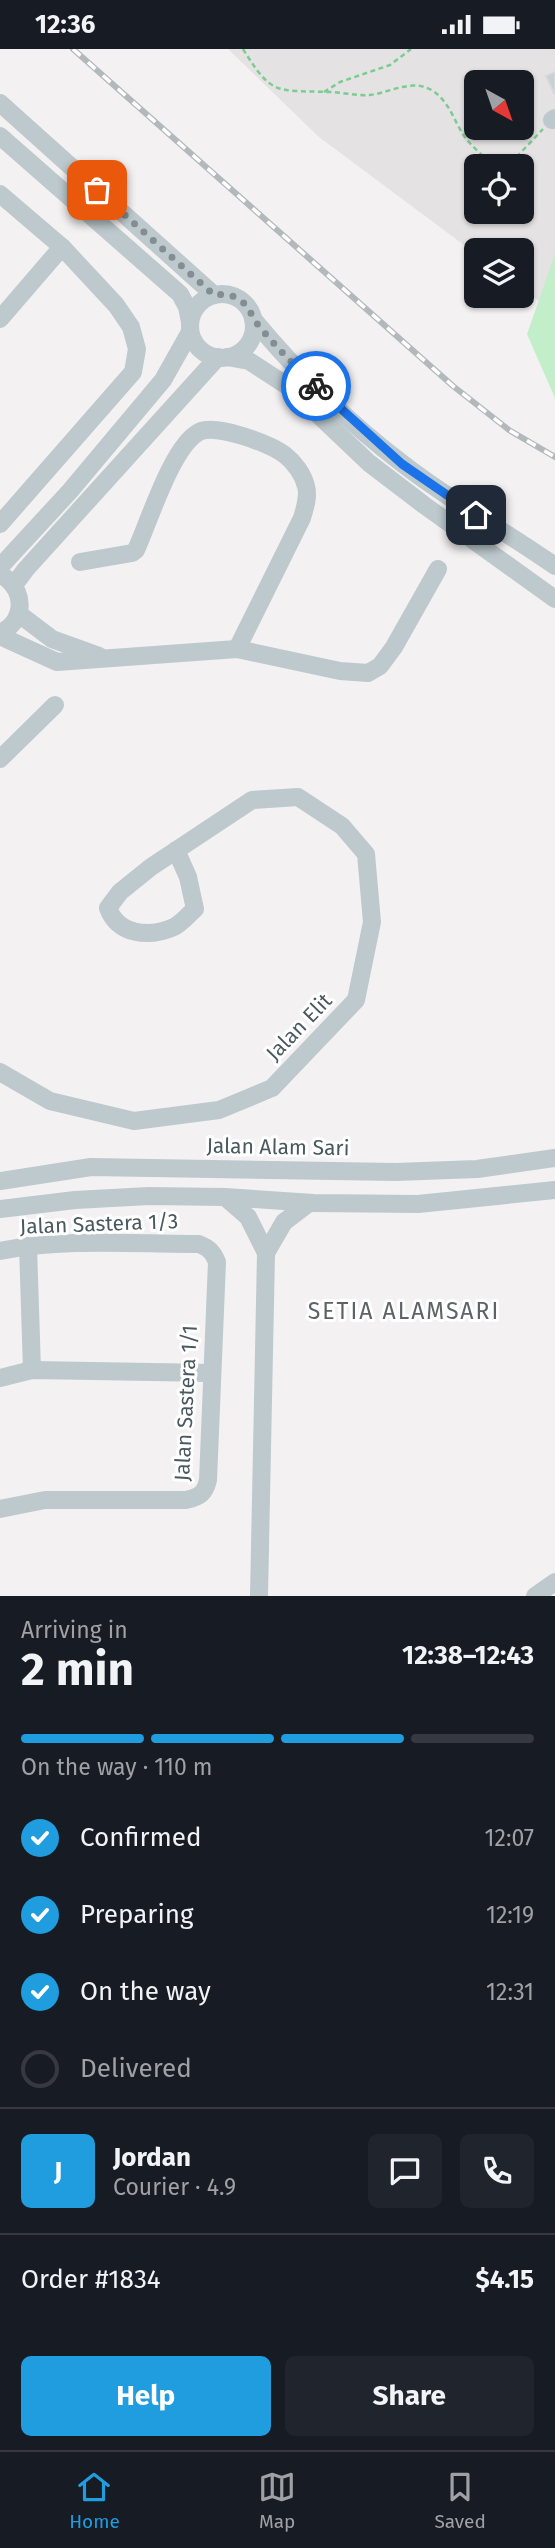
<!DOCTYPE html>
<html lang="en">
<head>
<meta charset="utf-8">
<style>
  :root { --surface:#171b24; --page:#20242c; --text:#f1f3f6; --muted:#9ea1a6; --line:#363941; --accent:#1f9ddf }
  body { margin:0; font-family:"Fira Sans",sans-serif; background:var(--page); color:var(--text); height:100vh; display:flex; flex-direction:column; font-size:26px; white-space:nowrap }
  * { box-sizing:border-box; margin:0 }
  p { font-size:23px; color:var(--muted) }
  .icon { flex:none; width:38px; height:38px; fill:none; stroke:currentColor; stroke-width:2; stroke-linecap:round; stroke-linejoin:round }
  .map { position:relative; height:1547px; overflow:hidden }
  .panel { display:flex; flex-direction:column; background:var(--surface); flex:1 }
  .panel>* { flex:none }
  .needle { width:46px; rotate:140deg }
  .controls { position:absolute; left:464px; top:21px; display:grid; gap:14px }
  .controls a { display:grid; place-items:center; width:70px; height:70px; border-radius:10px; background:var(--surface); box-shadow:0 2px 5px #0004; font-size:35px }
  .pin { position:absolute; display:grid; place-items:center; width:60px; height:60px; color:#fff; margin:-30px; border-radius:14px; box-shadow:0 4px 10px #0006 }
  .courier { position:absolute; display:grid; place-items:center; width:70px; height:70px; margin:-35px; border:5px solid #1a73e8; border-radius:50%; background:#fff; color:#222; box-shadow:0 2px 9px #0007 }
  .summary em { font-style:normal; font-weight:700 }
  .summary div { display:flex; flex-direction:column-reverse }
  .summary { display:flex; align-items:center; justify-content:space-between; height:119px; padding:0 21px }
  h1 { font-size:46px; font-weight:700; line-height:52px }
  .bar { display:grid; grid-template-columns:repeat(4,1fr); gap:10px 7px; align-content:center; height:84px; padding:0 21px }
  .bar i { height:9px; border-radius:5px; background:var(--line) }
  .bar .on { background:var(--accent) }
  .bar p { grid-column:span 4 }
  .line { display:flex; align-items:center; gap:18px; padding:0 21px; border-top:2px solid var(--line) }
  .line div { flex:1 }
  .round { display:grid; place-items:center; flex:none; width:74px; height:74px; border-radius:10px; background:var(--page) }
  ol { padding:0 21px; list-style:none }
  li { display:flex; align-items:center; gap:21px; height:77px }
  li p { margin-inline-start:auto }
  li .icon { padding:7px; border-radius:50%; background:var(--accent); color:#fff; stroke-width:4 }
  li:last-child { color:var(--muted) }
  li i { width:38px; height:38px; border:4px solid var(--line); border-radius:50% }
  .primary-button { display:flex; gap:14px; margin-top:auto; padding:14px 21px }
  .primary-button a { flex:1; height:80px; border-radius:10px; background:var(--accent); color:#fff; font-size:28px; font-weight:700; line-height:80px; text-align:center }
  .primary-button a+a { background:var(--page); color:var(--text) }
  .status { display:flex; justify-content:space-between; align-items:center; height:49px; padding:0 35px; background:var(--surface); direction:ltr }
  .status svg { height:19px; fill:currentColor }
  .menu { display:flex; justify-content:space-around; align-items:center; height:98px; border-top:2px solid var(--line); background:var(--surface); font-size:19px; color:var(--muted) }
  .menu a { display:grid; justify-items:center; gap:4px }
  .menu .on { color:var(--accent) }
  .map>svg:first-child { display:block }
  .education { fill:#e4e2e3; fill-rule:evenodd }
  .green { fill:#c2efc9 }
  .building { fill:#cbcfd3; stroke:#d5d9dc; stroke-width:2 }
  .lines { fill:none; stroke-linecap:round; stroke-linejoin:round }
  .path { stroke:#7bcc92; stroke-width:2.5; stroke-dasharray:5 3.5; stroke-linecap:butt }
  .minor { stroke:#bdc9cd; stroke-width:18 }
  .rail-casing { stroke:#b3b8bb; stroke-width:6 }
  .rail { stroke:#fff; stroke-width:3.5; stroke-dasharray:10; stroke-linecap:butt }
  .done { stroke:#848e92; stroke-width:7; stroke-dasharray:0 12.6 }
  .route { stroke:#1a73e8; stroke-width:9 }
  .labels { text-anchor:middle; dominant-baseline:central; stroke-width:6; stroke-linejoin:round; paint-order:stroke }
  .street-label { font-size:21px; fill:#49595e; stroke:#fff }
  .neighbourhood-label { font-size:23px; letter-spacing:2px; fill:#5e6366; stroke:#fff }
</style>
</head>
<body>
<div class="status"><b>12:36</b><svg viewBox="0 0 49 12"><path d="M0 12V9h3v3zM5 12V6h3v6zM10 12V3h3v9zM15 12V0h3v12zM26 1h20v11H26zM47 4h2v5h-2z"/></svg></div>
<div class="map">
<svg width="555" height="1547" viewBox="0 0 555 1547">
  <rect width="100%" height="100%" fill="#f3f1f2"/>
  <path class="education" d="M228,0H555V264L522,239V201H476V205L319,88ZM476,33H522V79H476ZM476,117H522V163H476Z"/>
  <polygon class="green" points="555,205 555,349 527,285"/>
  <polygon class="building" points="555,23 555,44 554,44 546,27"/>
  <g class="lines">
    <g class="path">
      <path d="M243,0C272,47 276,41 327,43C341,43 357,47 370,46C392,43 413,29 433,42C451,54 455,76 467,91C475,100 485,109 494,117"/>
      <polyline points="324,43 340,33 390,16 411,0"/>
      <polyline points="503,117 510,115 543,80"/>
    </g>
    <g class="minor">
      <polyline points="0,54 214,246"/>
      <polyline points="552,71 555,69"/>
      <polyline points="0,87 180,245 187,258 190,273"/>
      <polyline points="0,145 62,198 116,256 131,278 137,300 133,323 0,475"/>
      <circle cx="222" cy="277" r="32"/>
      <polyline points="0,270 62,198"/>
      <path d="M253,270C297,323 349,374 403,415C452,453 505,482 555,517"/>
      <polyline points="227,308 249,312 289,338 369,414 424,456 555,550"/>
      <path d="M80,513L132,504L136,501C149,473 172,397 199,383C216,374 270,395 285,406C294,413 303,425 306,437C309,447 305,459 302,469L237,600"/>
      <polyline points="0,518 70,442 163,331 190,283"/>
      <polyline points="14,536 26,520 218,308"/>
      <polyline points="19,565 52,590 99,607"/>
      <path d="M0,584C24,573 26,545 6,529"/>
      <polyline points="0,587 57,613 237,600 340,622 368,624 380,617 394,598 438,520"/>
      <polyline points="0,710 55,656"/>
      <path d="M0,1023L50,1052L134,1072L219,1061L272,1039L356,951L372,873L366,805L342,777L298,748L252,751L151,818L120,843L108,859C118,886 149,889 174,878C182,874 188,866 195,860L188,828L176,801"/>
      <polyline points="0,1132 91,1118 396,1123 477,1120 555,1109"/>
      <polyline points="226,1149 248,1168 266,1204 259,1547"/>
      <polyline points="0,1160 75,1151 149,1147 225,1148 313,1154 418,1155 555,1141"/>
      <polyline points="28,1197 32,1321"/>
      <path d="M0,1202C65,1189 133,1195 199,1195C209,1199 213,1203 217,1213L208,1431C205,1444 200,1448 186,1451H45L0,1460"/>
      <polyline points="266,1204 284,1173 309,1154"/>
      <polyline points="0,1329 32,1321 211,1324"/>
      <polyline points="535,1547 555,1533"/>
    </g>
    <g class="rail-casing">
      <polyline id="rail" points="73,0 453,337 509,381 555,408"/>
    </g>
    <use href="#rail" class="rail"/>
  </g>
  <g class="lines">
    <path class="done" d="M97,141L214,246C224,245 232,245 240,251C250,258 252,269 259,277C277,299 296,318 316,337"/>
    <polyline class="route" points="316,337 402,415 476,466"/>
  </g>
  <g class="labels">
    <g class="street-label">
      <text transform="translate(299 978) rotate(-46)">Jalan Elit</text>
      <text transform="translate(278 1098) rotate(1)">Jalan Alam Sari</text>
      <text transform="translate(99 1175) rotate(-2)">Jalan Sastera 1/3</text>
      <text transform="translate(186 1354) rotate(-87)">Jalan Sastera 1/1</text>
    </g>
    <g class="neighbourhood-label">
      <text x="404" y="1262">SETIA ALAMSARI</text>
    </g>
  </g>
</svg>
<div class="controls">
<a><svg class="needle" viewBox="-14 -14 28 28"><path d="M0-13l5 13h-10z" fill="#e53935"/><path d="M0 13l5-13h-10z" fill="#9ea1a6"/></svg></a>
<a><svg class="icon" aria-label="locate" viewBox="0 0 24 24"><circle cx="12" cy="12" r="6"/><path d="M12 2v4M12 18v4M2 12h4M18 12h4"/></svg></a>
<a><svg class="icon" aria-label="layers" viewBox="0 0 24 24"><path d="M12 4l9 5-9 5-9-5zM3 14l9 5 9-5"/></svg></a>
</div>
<div class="pin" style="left:97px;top:141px;background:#ea580c"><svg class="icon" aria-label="bag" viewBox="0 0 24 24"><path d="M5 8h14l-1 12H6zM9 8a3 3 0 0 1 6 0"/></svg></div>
<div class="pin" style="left:476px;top:466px;background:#1f2937"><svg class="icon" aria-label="home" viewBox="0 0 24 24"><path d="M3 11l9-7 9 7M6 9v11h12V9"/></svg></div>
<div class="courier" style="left:316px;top:337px"><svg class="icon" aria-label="bike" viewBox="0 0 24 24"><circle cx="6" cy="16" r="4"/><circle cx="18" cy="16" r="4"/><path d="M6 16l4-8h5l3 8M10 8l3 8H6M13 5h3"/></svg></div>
</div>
<section class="panel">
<div class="summary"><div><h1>2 min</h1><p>Arriving in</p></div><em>12:38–12:43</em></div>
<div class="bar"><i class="on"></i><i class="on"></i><i class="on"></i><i></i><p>On the way · 110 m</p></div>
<ol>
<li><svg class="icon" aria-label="check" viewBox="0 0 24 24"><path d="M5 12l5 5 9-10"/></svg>Confirmed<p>12:07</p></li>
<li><svg class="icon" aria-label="check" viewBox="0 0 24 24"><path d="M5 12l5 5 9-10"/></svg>Preparing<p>12:19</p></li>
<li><svg class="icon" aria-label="check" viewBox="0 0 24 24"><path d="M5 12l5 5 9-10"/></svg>On the way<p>12:31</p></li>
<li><i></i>Delivered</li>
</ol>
<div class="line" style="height:126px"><b class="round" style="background:var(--accent);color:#fff">J</b><div><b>Jordan</b><p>Courier · 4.9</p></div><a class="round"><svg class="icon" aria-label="chat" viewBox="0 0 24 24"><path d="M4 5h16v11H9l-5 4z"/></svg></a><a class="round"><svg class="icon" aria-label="phone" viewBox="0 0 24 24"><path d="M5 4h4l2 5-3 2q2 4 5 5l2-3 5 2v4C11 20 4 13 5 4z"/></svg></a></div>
<div class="line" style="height:91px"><div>Order #1834</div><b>$4.15</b></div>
<div class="primary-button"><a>Help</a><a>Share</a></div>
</section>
<nav class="menu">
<a class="on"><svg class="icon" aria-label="home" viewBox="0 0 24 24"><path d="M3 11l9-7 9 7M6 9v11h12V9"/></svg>Home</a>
<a><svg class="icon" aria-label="map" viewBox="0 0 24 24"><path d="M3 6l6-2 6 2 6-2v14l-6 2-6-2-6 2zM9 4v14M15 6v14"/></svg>Map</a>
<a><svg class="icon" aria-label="saved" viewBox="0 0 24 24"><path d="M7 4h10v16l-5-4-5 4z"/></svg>Saved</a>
</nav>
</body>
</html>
